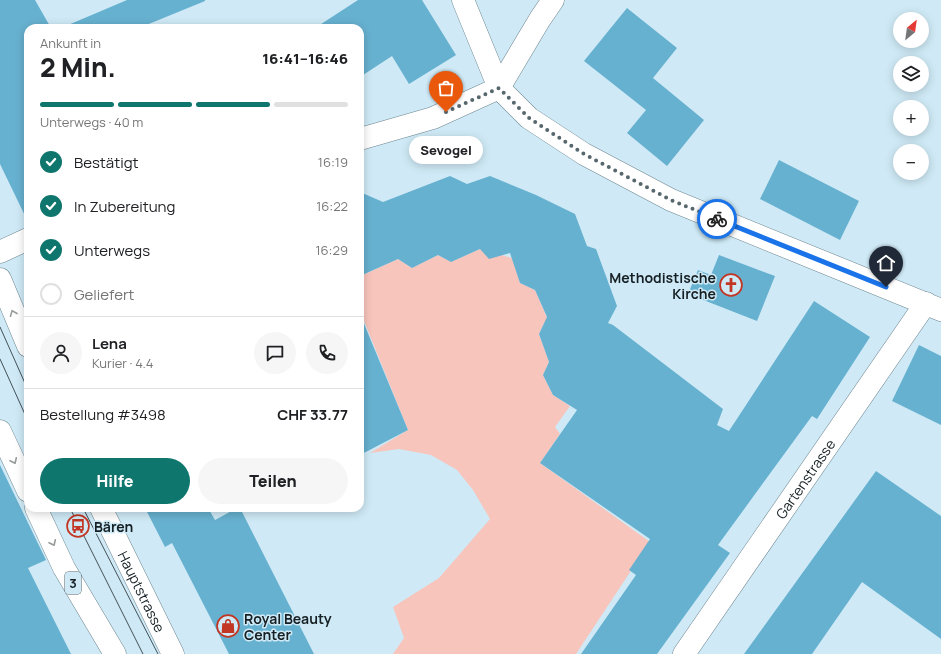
<!DOCTYPE html>
<html lang="de">
<head>
<meta charset="utf-8">
<style>
  :root { --surface:#fff; --page:#f6f6f6; --text:#202124; --muted:#757577; --line:#e0e0e0; --accent:#0f766e }
  body { margin:0; font-family:Manrope,sans-serif; background:var(--page); color:var(--text); height:100vh; display:flex; flex-direction:column; font-size:15px; white-space:nowrap }
  * { box-sizing:border-box; margin:0 }
  p { font-size:13px; color:var(--muted) }
  .icon { flex:none; width:22px; height:22px; fill:none; stroke:currentColor; stroke-width:2; stroke-linecap:round; stroke-linejoin:round }
  .map { position:relative; flex:1; overflow:hidden }
  .details { position:absolute; left:24px; top:24px; width:340px; height:488px; display:flex; flex-direction:column; background:var(--surface); border-radius:12px; box-shadow:0 2px 10px #0003 }
  .details>* { flex:none }
  .needle { width:26px; rotate:29deg }
  .tools { position:absolute; left:893px; top:12px; display:grid; gap:8px }
  .tools a { display:grid; place-items:center; width:36px; height:36px; border-radius:50%; background:var(--surface); box-shadow:0 2px 10px #0003; font-size:20px }
  .pin { position:absolute; display:grid; place-items:center; width:34px; height:34px; color:#fff; margin:-41px -17px; border-radius:50% 50% 50% 0; rotate:-45deg; box-shadow:0 0 4px #0007 }
  .pin .icon { rotate:45deg }
  .courier { position:absolute; display:grid; place-items:center; width:40px; height:40px; margin:-20px; border:3px solid #1a73e8; border-radius:50%; background:#fff; color:#222; box-shadow:0 1px 5px #0007 }
  .bubble { position:absolute; height:28px; border-radius:14px; background:var(--surface); box-shadow:0 2px 10px #0003; font-size:13px; font-weight:800; line-height:28px; text-align:center }
  .headline em { font-style:normal; font-weight:800 }
  .headline div { display:flex; flex-direction:column-reverse }
  .headline { display:flex; align-items:center; justify-content:space-between; height:68px; padding:0 16px }
  h1 { font-size:26px; font-weight:800; line-height:30px }
  .bar { display:grid; grid-template-columns:repeat(4,1fr); gap:6px 4px; align-content:center; height:48px; padding:0 16px }
  .bar i { height:5px; border-radius:3px; background:var(--line) }
  .bar .current { background:var(--accent) }
  .bar p { grid-column:span 4 }
  .line { display:flex; align-items:center; gap:10px; padding:0 16px; border-top:1px solid var(--line) }
  .line div { flex:1 }
  .round { display:grid; place-items:center; flex:none; width:42px; height:42px; border-radius:21px; background:var(--page) }
  ol { padding:0 16px; list-style:none }
  li { display:flex; align-items:center; gap:12px; height:44px }
  li p { margin-inline-start:auto }
  li .icon { padding:4px; border-radius:50%; background:var(--accent); color:#fff; stroke-width:4 }
  li:last-child { color:var(--muted) }
  li i { width:22px; height:22px; border:2px solid var(--line); border-radius:50% }
  .primary-button { display:flex; gap:8px; margin-top:auto; padding:8px 16px }
  .primary-button a { flex:1; height:46px; border-radius:24px; background:var(--accent); color:#fff; font-size:16px; font-weight:800; line-height:46px; text-align:center }
  .primary-button a+a { background:var(--page); color:var(--text) }
  .map>svg:first-child { display:block }
  .green { fill:#f8c5bc }
  .building { fill:#67b1d0 }
  .lines { fill:none; stroke-linecap:round; stroke-linejoin:round }
  .minor-casing { stroke:#6d8690; stroke-width:23 }
  .primary-casing { stroke:#6d8690; stroke-width:23 }
  .minor { stroke:#fff; stroke-width:22 }
  .primary { stroke:#fff; stroke-width:22 }
  .tram { stroke:#435157; stroke-width:1 }
  .oneway { stroke:#969b9c }
  .done { stroke:#57676e; stroke-width:4; stroke-dasharray:0 7.2 }
  .route { stroke:#1a73e8; stroke-width:5 }
  .labels { text-anchor:middle; dominant-baseline:central; stroke-width:3; stroke-linejoin:round; paint-order:stroke }
  .shield { fill:#cfeaf6; stroke:#4e5d63; stroke-width:1 }
  .shield-label { font-size:13px; font-weight:bold; fill:#162024 }
  .poi-label { font-size:14px; font-weight:bold; fill:#162024; stroke:#cfeaf6; text-anchor:start }
  .street-label { font-size:14px; fill:#162024; stroke:#cfeaf6 }
</style>
</head>
<body>
<div class="map">
<svg width="941" height="654" viewBox="0 0 941 654">
  <rect width="100%" height="100%" fill="#cfeaf6"/>
  <polygon class="green" points="480,249 512,258 520,283 535,290 548,320 544,323 539,334 549,362 543,375 553,395 570,406 555,427 560,434 540,463 650,542 576,654 393,654 404,638 393,607 439,578 490,519 473,490 457,470 431,455 399,449 370,453 408,430 360,311 360,265 365,274 398,259 412,268 438,255 451,262"/>
  <g class="building">
    <polygon points="0,0 35,0 51,28 28,28 28,222 0,164"/>
    <polygon points="127,0 205,0 205,1 139,28 61,28"/>
    <polygon points="358,0 422,0 456,55 409,84 392,56 360,77 360,28 315,28"/>
    <polygon points="627,8 677,48 653,78 704,120 667,166 627,133 646,110 584,61"/>
    <polygon points="779,160 859,201 840,240 760,199"/>
    <polygon points="450,176 467,184 490,176 536,195 575,214 587,246 596,249 617,306 608,323 613,325 723,409 717,425 729,431 814,301 870,337 817,419 812,416 718,545 730,553 657,654 581,654 636,575 629,570 650,539 540,463 577,410 553,395 543,375 549,362 539,334 547,317 535,290 520,283 510,253 489,259 480,249 451,262 438,255 412,268 398,259 360,276 360,192 383,202"/>
    <polygon points="719,255 775,276 757,321 688,294 698,270 711,275"/>
    <polygon points="360,314 408,430 360,455"/>
    <polygon points="919,345 941,356 941,425 892,401"/>
    <polygon points="0,465 46,560 28,568 71,654 0,654"/>
    <polygon points="876,471 941,516 941,639 862,582 812,654 744,654"/>
    <polygon points="145,508 208,508 215,520 237,508 240,508 314,654 229,654 172,543 165,547"/>
  </g>
  <g class="lines">
    <g class="minor-casing">
      <g id="minor">
        <polyline points="463,0 499,88 529,118 584,154 671,200 941,310"/>
        <polyline points="360,139 433,118 499,88 540,19 553,0"/>
        <polyline points="0,252 28,239"/>
        <path id="s1" d="M684,654L926,303"/>
      </g>
    </g>
    <g class="primary-casing">
      <g id="primary">
        <polyline points="0,279 28,346"/>
        <polyline points="0,431 28,491"/>
        <polyline points="36,508 64,568 115,654"/>
        <path id="s2" d="M101,508L173,654"/>
      </g>
    </g>
    <use href="#minor" class="minor"/>
    <use href="#primary" class="primary"/>
    <g class="tram">
      <polyline points="0,327 28,390"/>
      <polyline points="0,359 28,421"/>
      <polyline points="70,508 143,654"/>
      <polyline points="83,508 158,654"/>
    </g>
  </g>
  <defs><path id="oneway-chevron" d="M-2-3.5L2.5 0L-2 3.5" fill="none" stroke-width="1.6" stroke-linecap="round" stroke-linejoin="round"/></defs>
  <g class="oneway">
    <use href="#oneway-chevron" transform="translate(13 313) rotate(-112)"/>
    <use href="#oneway-chevron" transform="translate(14 461) rotate(65)"/>
    <use href="#oneway-chevron" transform="translate(53 543) rotate(65)"/>
  </g>
  <g class="lines">
    <polyline class="done" points="446,112 499,88 529,118 584,154 671,200 717,219"/>
    <polyline class="route" points="717,219 886,287"/>
  </g>
  <defs>
    <g id="church-ring" transform="scale(1.15)"><circle r="9.5" fill="#cfeaf6" stroke="#c23623" stroke-width="1.5"/><path d="M-1.2-6h2.4v3.5h3.3v2.4h-3.3V6h-2.4V-.1h-3.3v-2.4h3.3Z" fill="#c23623"/></g>
    <g id="bus-ring" transform="scale(1.15)"><circle r="9.5" fill="#cfeaf6" stroke="#c23623" stroke-width="1.5"/><path d="M-5-6H5V4H4V6H2V4H-2V6H-4V4H-5ZM-3.5-4V0h7V-4ZM-3.5 1.2v1.5H-2V1.2ZM2 1.2v1.5H3.5V1.2Z" fill="#c23623"/></g>
    <g id="shop-ring" transform="scale(1.15)"><circle r="9.5" fill="#cfeaf6" stroke="#c23623" stroke-width="1.5"/><path d="M-5-2.5h2.3a2.7 3.5 0 0 1 5.4 0H5L5.5 6h-11ZM-1.5-2.5h3a1.5 2.3 0 0 0-3 0Z" fill="#c23623"/></g>
  </defs>
  <g fill-rule="evenodd">
    <use href="#church-ring" x="731" y="285"/>
    <use href="#bus-ring" x="78" y="526"/>
    <use href="#shop-ring" x="228" y="626"/>
  </g>
  <g class="labels">
    <rect class="shield" x="65" y="572" width="16" height="22" rx="3"/>
    <g class="shield-label">
      <text x="73" y="583">3</text>
    </g>
    <g class="poi-label">
      <text x="716" y="277" text-anchor="end">Methodistische<tspan x="716" dy="16">Kirche</tspan></text>
      <text x="94" y="526">Bären</text>
      <text x="244" y="618">Royal Beauty<tspan x="244" dy="16">Center</tspan></text>
    </g>
    <g class="street-label">
      <text stroke="none"><textPath href="#s1" startOffset="213">Gartenstrasse</textPath></text>
      <text stroke="none"><textPath href="#s2" startOffset="93">Hauptstrasse</textPath></text>
    </g>
  </g>
</svg>
<div class="tools">
<a><svg class="needle" viewBox="-14 -14 28 28"><path d="M0-13l5 13h-10z" fill="#e53935"/><path d="M0 13l5-13h-10z" fill="#757577"/></svg></a>
<a><svg class="icon" aria-label="layers" viewBox="0 0 24 24"><path d="M12 4l9 5-9 5-9-5zM3 14l9 5 9-5"/></svg></a>
<a>+</a>
<a>−</a>
</div>
<div class="pin" style="left:446px;top:112px;background:#ea580c"><svg class="icon" aria-label="bag" viewBox="0 0 24 24"><path d="M5 8h14l-1 12H6zM9 8a3 3 0 0 1 6 0"/></svg></div>
<div class="pin" style="left:886px;top:287px;background:#1f2937"><svg class="icon" aria-label="home" viewBox="0 0 24 24"><path d="M3 11l9-7 9 7M6 9v11h12V9"/></svg></div>
<div class="courier" style="left:717px;top:219px"><svg class="icon" aria-label="bike" viewBox="0 0 24 24"><circle cx="6" cy="16" r="4"/><circle cx="18" cy="16" r="4"/><path d="M6 16l4-8h5l3 8M10 8l3 8H6M13 5h3"/></svg></div>
<div class="bubble" style="left:409px;top:136px;width:74px">Sevogel</div>
<section class="details">
<div class="headline"><div><h1>2 Min.</h1><p>Ankunft in</p></div><em>16:41–16:46</em></div>
<div class="bar"><i class="current"></i><i class="current"></i><i class="current"></i><i></i><p>Unterwegs · 40 m</p></div>
<ol>
<li><svg class="icon" aria-label="check" viewBox="0 0 24 24"><path d="M5 12l5 5 9-10"/></svg>Bestätigt<p>16:19</p></li>
<li><svg class="icon" aria-label="check" viewBox="0 0 24 24"><path d="M5 12l5 5 9-10"/></svg>In Zubereitung<p>16:22</p></li>
<li><svg class="icon" aria-label="check" viewBox="0 0 24 24"><path d="M5 12l5 5 9-10"/></svg>Unterwegs<p>16:29</p></li>
<li><i></i>Geliefert</li>
</ol>
<div class="line" style="height:72px"><a class="round"><svg class="icon" aria-label="person" viewBox="0 0 24 24"><circle cx="12" cy="8" r="4"/><path d="M4 21q1-7 8-7t8 7"/></svg></a><div><b>Lena</b><p>Kurier · 4.4</p></div><a class="round"><svg class="icon" aria-label="chat" viewBox="0 0 24 24"><path d="M4 5h16v11H9l-5 4z"/></svg></a><a class="round"><svg class="icon" aria-label="phone" viewBox="0 0 24 24"><path d="M5 4h4l2 5-3 2q2 4 5 5l2-3 5 2v4C11 20 4 13 5 4z"/></svg></a></div>
<div class="line" style="height:52px"><div>Bestellung #3498</div><b>CHF 33.77</b></div>
<div class="primary-button"><a>Hilfe</a><a>Teilen</a></div>
</section>
</div>
</body>
</html>
